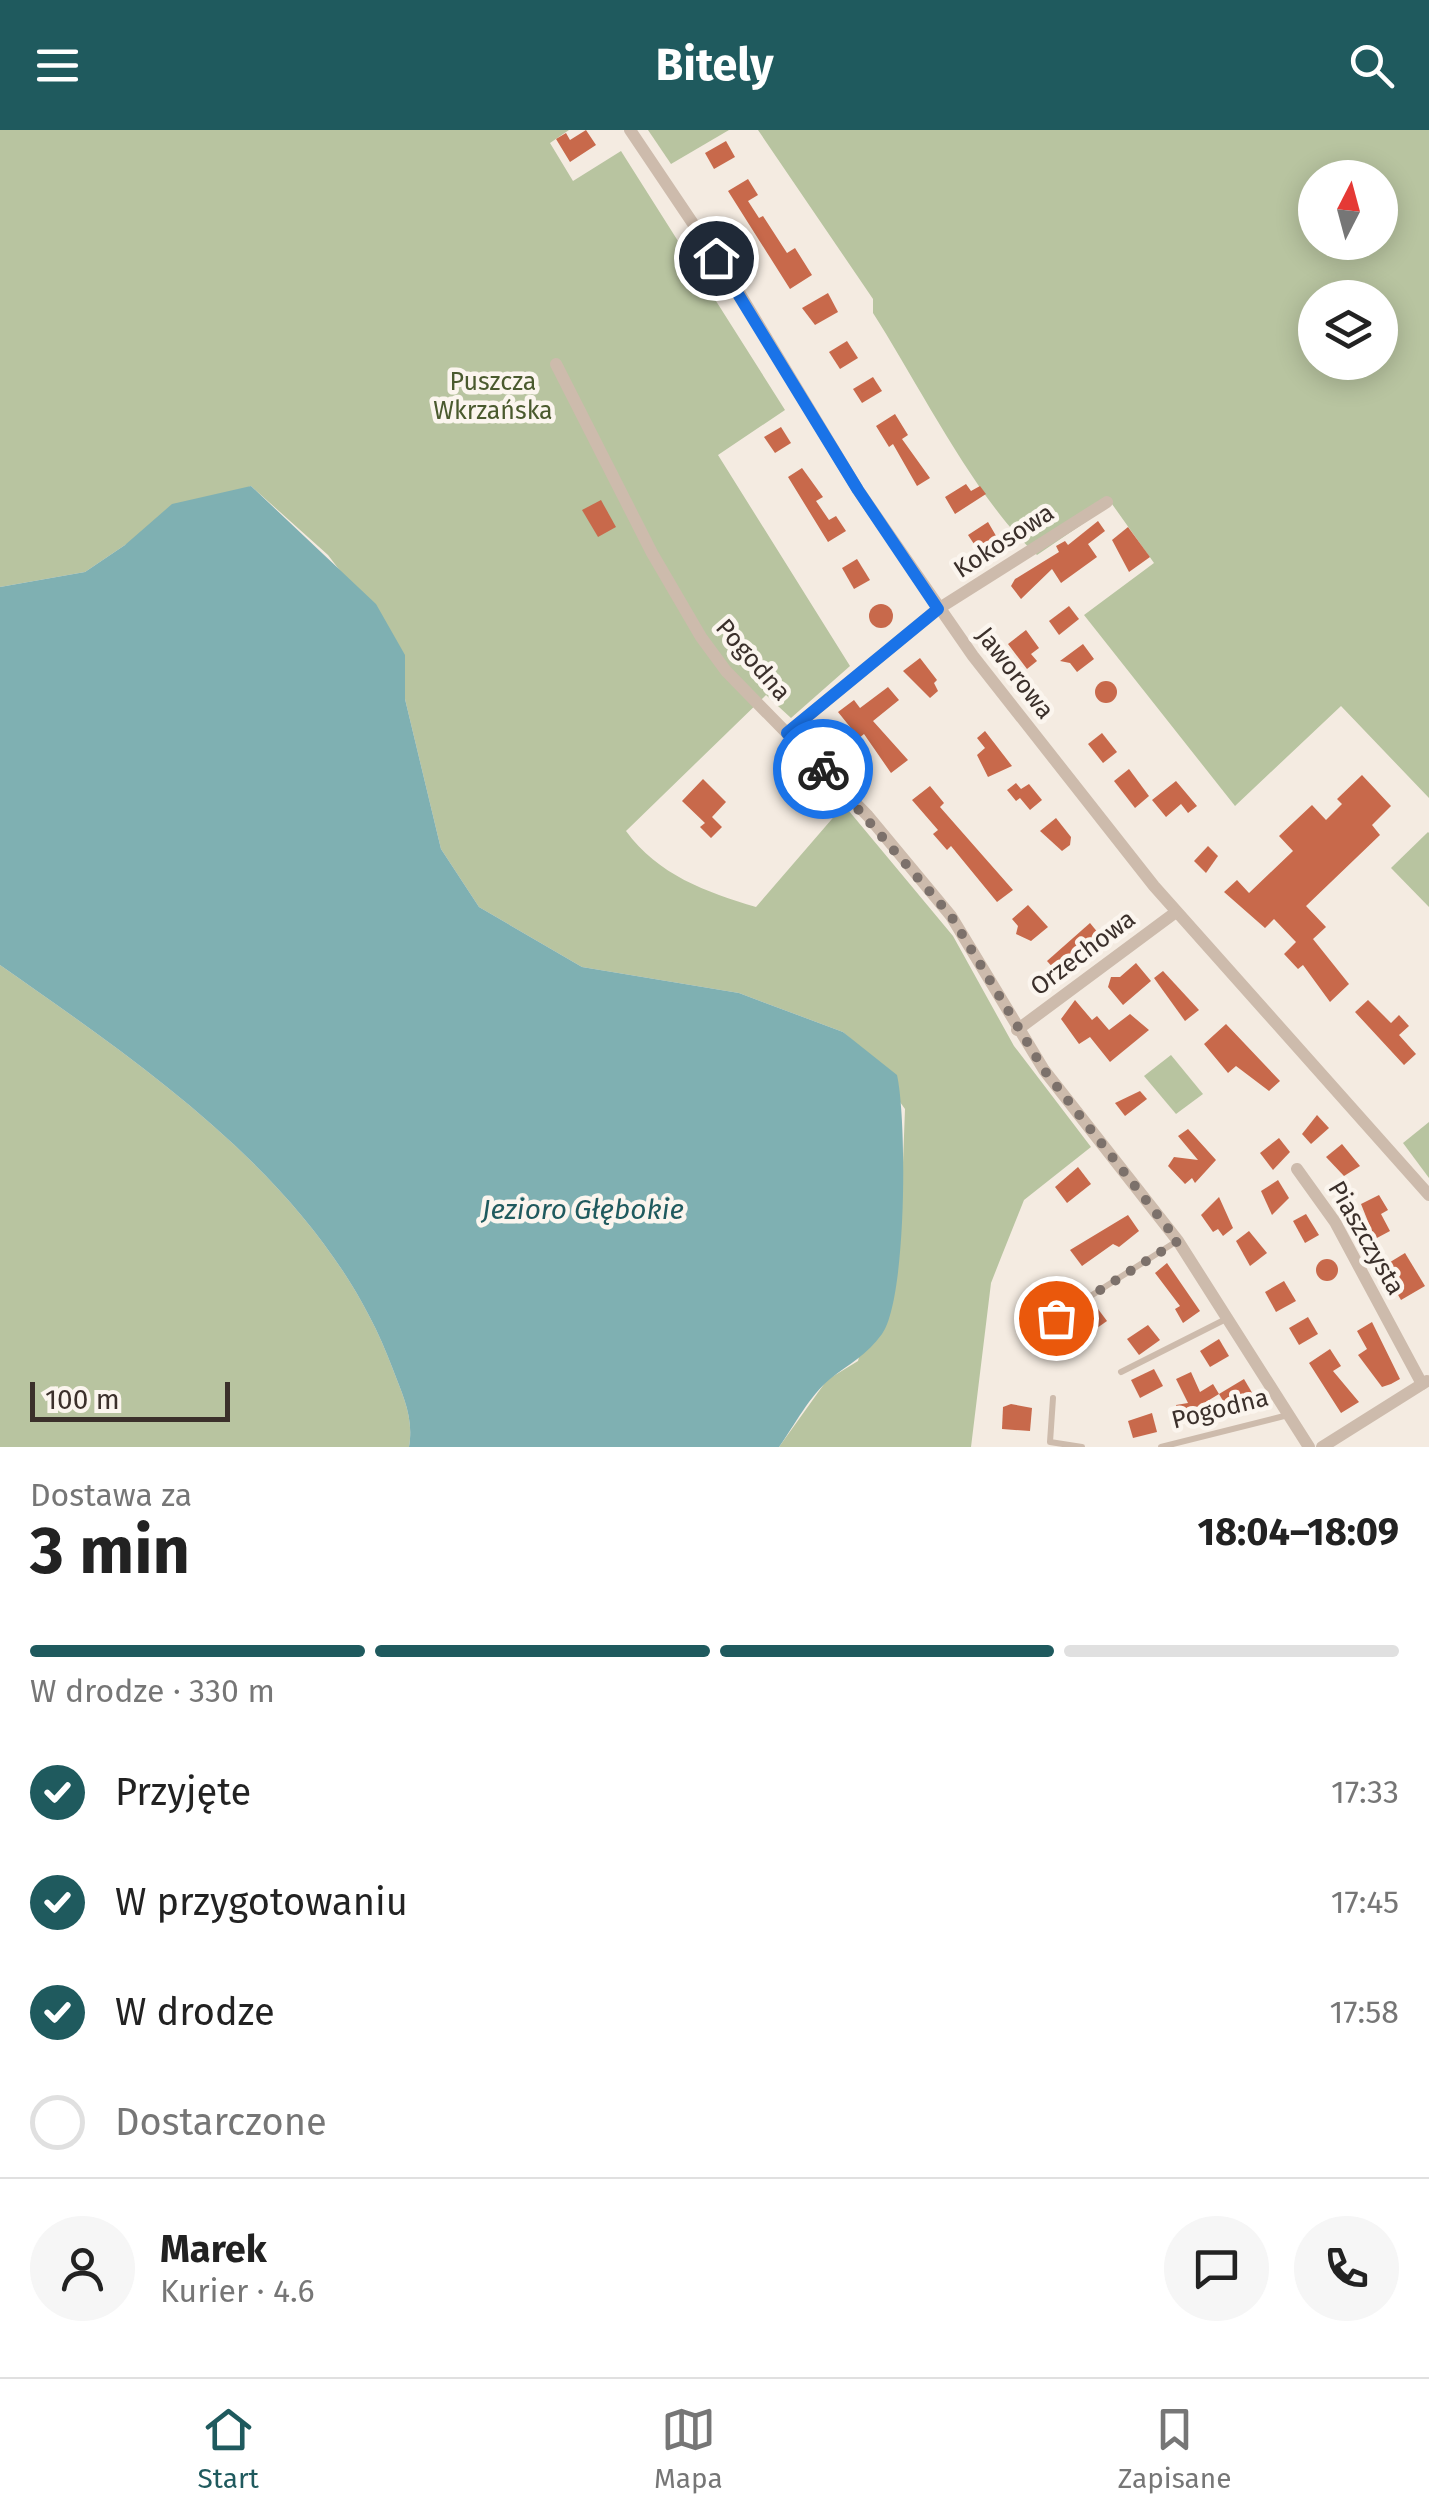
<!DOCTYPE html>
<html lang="pl">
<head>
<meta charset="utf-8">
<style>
  :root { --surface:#fff; --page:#f6f6f6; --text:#222; --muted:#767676; --line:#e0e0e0; --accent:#1f5a5e }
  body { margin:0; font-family:"Fira Sans",sans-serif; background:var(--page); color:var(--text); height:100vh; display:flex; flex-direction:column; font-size:38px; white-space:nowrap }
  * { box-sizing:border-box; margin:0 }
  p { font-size:32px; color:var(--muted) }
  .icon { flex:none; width:55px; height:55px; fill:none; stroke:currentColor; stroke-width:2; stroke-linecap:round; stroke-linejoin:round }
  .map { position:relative; height:1317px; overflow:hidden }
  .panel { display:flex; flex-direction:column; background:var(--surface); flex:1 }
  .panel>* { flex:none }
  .needle { width:65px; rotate:6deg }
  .tools { position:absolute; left:1298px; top:30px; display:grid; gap:20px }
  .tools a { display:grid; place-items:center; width:100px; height:100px; border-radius:50%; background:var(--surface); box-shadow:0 5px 25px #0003; font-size:50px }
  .scale { position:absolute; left:30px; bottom:25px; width:200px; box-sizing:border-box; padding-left:10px; border:5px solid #3b302b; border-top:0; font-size:28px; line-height:35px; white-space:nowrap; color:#3b302b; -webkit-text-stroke:8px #fbf5ee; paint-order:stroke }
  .pin { position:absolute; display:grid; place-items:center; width:85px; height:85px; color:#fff; margin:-42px; border:5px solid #fff; border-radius:50%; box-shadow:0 2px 10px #0007 }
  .courier { position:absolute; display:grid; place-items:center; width:100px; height:100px; margin:-50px; border:8px solid #1a73e8; border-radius:50%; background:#fff; color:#222; box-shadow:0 2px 12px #0007 }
  .overview em { font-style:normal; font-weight:700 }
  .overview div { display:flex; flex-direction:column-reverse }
  .overview { display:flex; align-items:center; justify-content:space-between; height:170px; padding:0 30px }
  h1 { font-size:65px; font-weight:700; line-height:75px }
  .bar { display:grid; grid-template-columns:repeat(4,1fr); gap:15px 10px; align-content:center; height:120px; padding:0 30px }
  .bar i { height:12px; border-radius:8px; background:var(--line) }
  .bar .on { background:var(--accent) }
  .bar p { grid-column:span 4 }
  .line { display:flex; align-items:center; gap:25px; padding:0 30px; border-top:2px solid var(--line) }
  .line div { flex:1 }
  .round { display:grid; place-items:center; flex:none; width:105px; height:105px; border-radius:52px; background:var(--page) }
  ol { padding:0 30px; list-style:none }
  li { display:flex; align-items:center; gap:30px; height:110px }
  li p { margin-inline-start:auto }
  li .icon { padding:10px; border-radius:50%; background:var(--accent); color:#fff; stroke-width:4 }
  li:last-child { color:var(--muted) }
  li i { width:55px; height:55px; border:5px solid var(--line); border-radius:50% }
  header { display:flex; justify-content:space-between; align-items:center; height:130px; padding:0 30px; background:var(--accent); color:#fff; font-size:45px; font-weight:700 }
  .menu { display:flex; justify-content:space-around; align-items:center; height:140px; border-top:2px solid var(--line); background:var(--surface); font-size:28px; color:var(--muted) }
  .menu a { display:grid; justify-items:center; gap:5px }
  .menu .on { color:var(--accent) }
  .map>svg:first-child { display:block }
  .green { fill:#b8c4a0; fill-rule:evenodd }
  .water { fill:#7fb0b2 }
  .building { fill:#c8694b }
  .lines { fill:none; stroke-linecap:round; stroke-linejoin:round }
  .lane { stroke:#cdbbac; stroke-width:6 }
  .street { stroke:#cdbbac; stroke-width:12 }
  .done { stroke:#7c716b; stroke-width:10; stroke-dasharray:0 18 }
  .route { stroke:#1a73e8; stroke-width:12 }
  .labels { text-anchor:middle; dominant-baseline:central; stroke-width:9; stroke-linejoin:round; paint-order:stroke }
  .park-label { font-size:25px; fill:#4a5a2e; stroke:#fbf5ee }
  .street-label { font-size:25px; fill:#3b302b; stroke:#fbf5ee }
  .water-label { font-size:28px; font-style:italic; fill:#1f5a5e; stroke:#fbf5ee }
</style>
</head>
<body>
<header><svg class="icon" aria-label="menu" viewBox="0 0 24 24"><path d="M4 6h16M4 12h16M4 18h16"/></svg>Bitely<svg class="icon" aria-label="search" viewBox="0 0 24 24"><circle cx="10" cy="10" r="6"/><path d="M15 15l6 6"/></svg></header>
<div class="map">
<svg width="1429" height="1317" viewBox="0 0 1429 1317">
  <rect width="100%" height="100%" fill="#f4ebe1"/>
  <g class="green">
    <path d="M0,0H569L550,13L573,51L621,21L785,280L718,325L850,536L791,588L766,565L626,701C658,745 706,762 756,777L844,675L953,806L1014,916L1091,1017L1024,1070L1002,1125L991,1153L971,1317H779L827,1250L858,1231L902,1059L905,979L861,918L843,902L739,863L582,837L479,777L441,719L405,569L404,525L328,425L251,356L125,415L85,442L0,457Z"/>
    <polygon points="648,0 729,0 671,34"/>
    <path d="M758,0H1429V668L1341,576L1235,676L1084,485L1154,433L1112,374L1037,425C977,372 918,253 873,183V169ZM1315,48H1380V112H1315ZM1315,168H1380V232H1315Z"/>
    <polygon points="1428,702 1429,703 1429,777 1391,738"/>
    <path d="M0,835C151,941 325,1058 392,1237C403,1266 414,1287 409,1317H0Z"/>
    <polygon points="1171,925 1203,964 1176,984 1144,946"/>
    <polygon points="1429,992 1429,1048 1403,1013"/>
  </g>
  <path class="water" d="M251,356L376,474L405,525V569L441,719L479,777L582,837L739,863L843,902L897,945C907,989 907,1169 882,1204C867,1225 849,1234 830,1249C810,1265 794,1296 779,1317H409C414,1287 403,1266 392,1237C325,1058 151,941 0,835V457L85,442L125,415L172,374Z"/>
  <g class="building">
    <polygon points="586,0 596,15 570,32 556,9 566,3 570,10"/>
    <polygon points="726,11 735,27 714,39 705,23"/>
    <polygon points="748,49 758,65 748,71 759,88 763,86 787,123 795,118 812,145 790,159 728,61"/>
    <polygon points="828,163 838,182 815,195 802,178"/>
    <polygon points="847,211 858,228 840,239 829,222"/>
    <polygon points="873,247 882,261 862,273 853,259"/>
    <polygon points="895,284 908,305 902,309 930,348 917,356 893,314 889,317 876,296"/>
    <polygon points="781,297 791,313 775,323 764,307"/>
    <polygon points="802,338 823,367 816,371 829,390 836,386 846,401 828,412 788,347"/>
    <polygon points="966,354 971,361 980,356 986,364 955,384 945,367"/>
    <polygon points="601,370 616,397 598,407 582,380"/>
    <polygon points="1098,391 1105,401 1088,414 1097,427 1061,453 1052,439 1021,469 1011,456 1015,449 1059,422 1056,416 1065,411 1068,415"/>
    <polygon points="988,392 999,411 1005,407 1011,416 998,424 993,415 980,423 968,405"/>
    <polygon points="1128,397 1150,427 1129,442 1112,410"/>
    <polygon points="857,429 870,450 854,459 842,438"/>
    <circle cx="881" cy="486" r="12"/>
    <polygon points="1069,476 1079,489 1059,505 1049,491"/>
    <polygon points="1026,500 1039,518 1031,524 1037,531 1027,539 1008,514"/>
    <polygon points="1083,514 1094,529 1077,542 1070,533 1060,531"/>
    <polygon points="920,528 937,550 934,553 938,561 930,568 903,541"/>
    <circle cx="1106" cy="562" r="11"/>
    <polygon points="888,557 899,570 873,591 908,630 891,643 864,604 859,608 838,582 854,570 860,578"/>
    <polygon points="985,601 1012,636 988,647 977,625 985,618 977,608"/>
    <polygon points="1102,603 1117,622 1103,633 1088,614"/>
    <polygon points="1129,639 1149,666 1135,678 1114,651"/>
    <polygon points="1362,645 1391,676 1372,695 1380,705 1306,776 1326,797 1313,809 1349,854 1330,872 1303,835 1298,839 1284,824 1296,812 1274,789 1265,798 1224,762 1237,750 1249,763 1293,721 1279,706 1312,675 1326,690 1342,674 1337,669"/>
    <polygon points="703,649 726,672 712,687 722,697 711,708 700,697 705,693 682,671"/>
    <polygon points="1176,651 1197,676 1188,683 1181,674 1166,687 1152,670"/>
    <polygon points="1016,653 1021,659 1029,654 1042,670 1030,680 1020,668 1016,671 1007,660"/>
    <polygon points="930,656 944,673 940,677 1013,760 997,772 951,716 947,720 933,704 938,700 912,670"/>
    <polygon points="1056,688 1071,707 1070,715 1062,721 1040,701"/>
    <polygon points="1208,716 1218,726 1206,743 1194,731"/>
    <polygon points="1028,775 1048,797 1031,811 1016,804 1018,796 1012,789"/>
    <polygon points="1090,793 1099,804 1056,841 1047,831"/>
    <polygon points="1136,833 1151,851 1123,875 1108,857 1111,847 1120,847"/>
    <polygon points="1163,841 1199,880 1185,891 1154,848"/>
    <polygon points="1075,870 1092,890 1097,886 1109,900 1130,884 1149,900 1110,932 1090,907 1079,914 1061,889"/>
    <polygon points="1368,870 1391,893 1399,885 1409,896 1399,905 1416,924 1404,935 1355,882"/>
    <polygon points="1226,894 1280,951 1269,961 1236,936 1228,943 1204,914"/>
    <polygon points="1140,961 1147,969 1125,986 1115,973"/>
    <polygon points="1317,985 1329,998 1311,1014 1302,1004"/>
    <polygon points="1188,999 1216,1030 1195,1053 1192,1048 1185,1054 1168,1036 1174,1027 1198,1030 1178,1006"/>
    <polygon points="1279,1008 1290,1022 1273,1040 1260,1023"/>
    <polygon points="1342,1014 1360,1036 1344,1046 1326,1027"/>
    <polygon points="1078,1037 1091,1054 1067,1073 1055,1057"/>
    <polygon points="1278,1050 1289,1068 1272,1085 1261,1061"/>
    <polygon points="1379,1065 1388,1080 1381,1084 1390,1101 1375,1109 1361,1074"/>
    <polygon points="1219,1067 1233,1098 1223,1106 1218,1099 1213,1102 1201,1085"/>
    <polygon points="1306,1084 1319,1105 1305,1113 1293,1091"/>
    <polygon points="1128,1085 1139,1101 1119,1117 1113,1114 1082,1136 1070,1120"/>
    <polygon points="1249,1101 1267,1123 1250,1136 1236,1111"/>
    <polygon points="1405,1123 1425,1156 1401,1170 1382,1137"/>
    <circle cx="1327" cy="1140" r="11"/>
    <polygon points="1167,1133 1200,1181 1183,1193 1175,1179 1180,1176 1155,1143"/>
    <polygon points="1284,1151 1296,1171 1276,1182 1265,1162"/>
    <polygon points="1098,1179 1107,1191 1060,1224 1061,1206"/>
    <polygon points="1308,1187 1318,1204 1299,1215 1289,1198"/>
    <polygon points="1372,1192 1400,1249 1391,1254 1382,1257 1358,1225 1367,1219 1357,1201"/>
    <polygon points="1148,1195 1160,1210 1139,1225 1127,1209"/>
    <polygon points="1219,1209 1229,1226 1210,1237 1200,1221"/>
    <polygon points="1330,1219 1341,1236 1333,1241 1359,1272 1341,1283 1309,1233"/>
    <polygon points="1154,1239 1163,1256 1140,1268 1131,1250"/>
    <polygon points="1191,1242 1200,1262 1213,1254 1219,1264 1196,1278 1198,1287 1180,1291 1176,1275 1188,1273 1176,1249"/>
    <polygon points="1244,1249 1254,1266 1229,1281 1219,1264"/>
    <polygon points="1011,1274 1032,1278 1030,1301 1002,1299 1003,1277"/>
    <polygon points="1152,1283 1157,1302 1133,1308 1128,1291"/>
  </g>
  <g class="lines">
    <g class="lane">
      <polyline points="1056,1188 1177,1111"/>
      <polyline points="1121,1242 1228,1188"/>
      <polyline points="1053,1268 1050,1312 1082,1317"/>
      <polyline points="1161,1317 1288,1285"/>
    </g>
    <g class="street">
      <polyline points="630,0 737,159 858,360 973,526 1154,756 1429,1065"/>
      <polyline points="556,234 652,423 701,507 726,541 868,686 951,786 1044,940 1178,1111 1309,1317"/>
      <polyline points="787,603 938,479 1107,372"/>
      <polyline points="1017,900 1176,782"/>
      <polyline points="1297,1039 1335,1092 1422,1254"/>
      <polyline points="1322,1317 1427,1251"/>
    </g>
  </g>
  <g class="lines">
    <polyline class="done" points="823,639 951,786 1044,940 1178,1111 1056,1188"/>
    <polyline class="route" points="716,128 858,360 938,479 787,603 823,639"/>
  </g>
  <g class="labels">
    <g class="park-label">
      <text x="493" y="252">Puszcza<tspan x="493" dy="29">Wkrzańska</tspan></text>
    </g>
    <g class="street-label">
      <text transform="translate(1004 411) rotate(-33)">Kokosowa</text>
      <text transform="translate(753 530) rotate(49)">Pogodna</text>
      <text transform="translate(1015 543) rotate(52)">Jaworowa</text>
      <text transform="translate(1083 823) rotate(-37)">Orzechowa</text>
      <text transform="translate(1366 1108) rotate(60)">Piaszczysta</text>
      <text transform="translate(1220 1279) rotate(-14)">Pogodna</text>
    </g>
    <g class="water-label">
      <text x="583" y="1079">Jezioro Głębokie</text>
    </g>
  </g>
</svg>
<div class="tools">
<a><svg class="needle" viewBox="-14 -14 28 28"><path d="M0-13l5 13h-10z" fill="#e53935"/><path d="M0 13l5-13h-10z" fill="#767676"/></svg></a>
<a><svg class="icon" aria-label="layers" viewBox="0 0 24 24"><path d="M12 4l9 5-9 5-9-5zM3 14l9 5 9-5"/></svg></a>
</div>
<div class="scale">100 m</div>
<div class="pin" style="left:1056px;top:1188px;background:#ea580c"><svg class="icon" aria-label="bag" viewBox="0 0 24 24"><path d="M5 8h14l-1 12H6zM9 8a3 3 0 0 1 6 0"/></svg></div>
<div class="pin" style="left:716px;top:128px;background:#1f2937"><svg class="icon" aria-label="home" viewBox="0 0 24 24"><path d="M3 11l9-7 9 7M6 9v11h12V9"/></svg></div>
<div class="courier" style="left:823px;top:639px"><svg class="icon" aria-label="bike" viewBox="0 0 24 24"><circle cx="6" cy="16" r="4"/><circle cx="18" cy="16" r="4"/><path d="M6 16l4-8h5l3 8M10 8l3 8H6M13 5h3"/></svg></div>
</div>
<section class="panel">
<div class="overview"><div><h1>3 min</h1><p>Dostawa za</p></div><em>18:04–18:09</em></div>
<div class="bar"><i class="on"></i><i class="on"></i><i class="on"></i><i></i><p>W drodze · 330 m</p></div>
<ol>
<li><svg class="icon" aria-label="check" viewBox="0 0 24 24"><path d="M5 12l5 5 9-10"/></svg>Przyjęte<p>17:33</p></li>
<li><svg class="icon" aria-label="check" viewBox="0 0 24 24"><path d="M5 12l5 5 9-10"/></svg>W przygotowaniu<p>17:45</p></li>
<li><svg class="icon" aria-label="check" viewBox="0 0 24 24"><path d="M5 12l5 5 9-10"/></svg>W drodze<p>17:58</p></li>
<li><i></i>Dostarczone</li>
</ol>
<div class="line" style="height:180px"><a class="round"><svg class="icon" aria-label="person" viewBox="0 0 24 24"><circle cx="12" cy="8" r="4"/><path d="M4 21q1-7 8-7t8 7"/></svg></a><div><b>Marek</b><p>Kurier · 4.6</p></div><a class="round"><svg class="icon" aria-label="chat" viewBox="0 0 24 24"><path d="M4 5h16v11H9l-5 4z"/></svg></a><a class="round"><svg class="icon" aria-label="phone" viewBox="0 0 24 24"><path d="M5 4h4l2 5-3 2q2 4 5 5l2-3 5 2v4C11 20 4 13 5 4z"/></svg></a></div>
</section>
<nav class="menu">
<a class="on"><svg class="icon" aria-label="home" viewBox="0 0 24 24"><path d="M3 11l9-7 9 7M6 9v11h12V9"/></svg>Start</a>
<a><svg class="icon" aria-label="map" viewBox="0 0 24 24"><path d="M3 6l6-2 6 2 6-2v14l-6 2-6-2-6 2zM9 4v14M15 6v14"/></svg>Mapa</a>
<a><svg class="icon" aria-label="saved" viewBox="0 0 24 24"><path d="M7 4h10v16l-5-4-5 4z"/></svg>Zapisane</a>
</nav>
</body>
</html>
